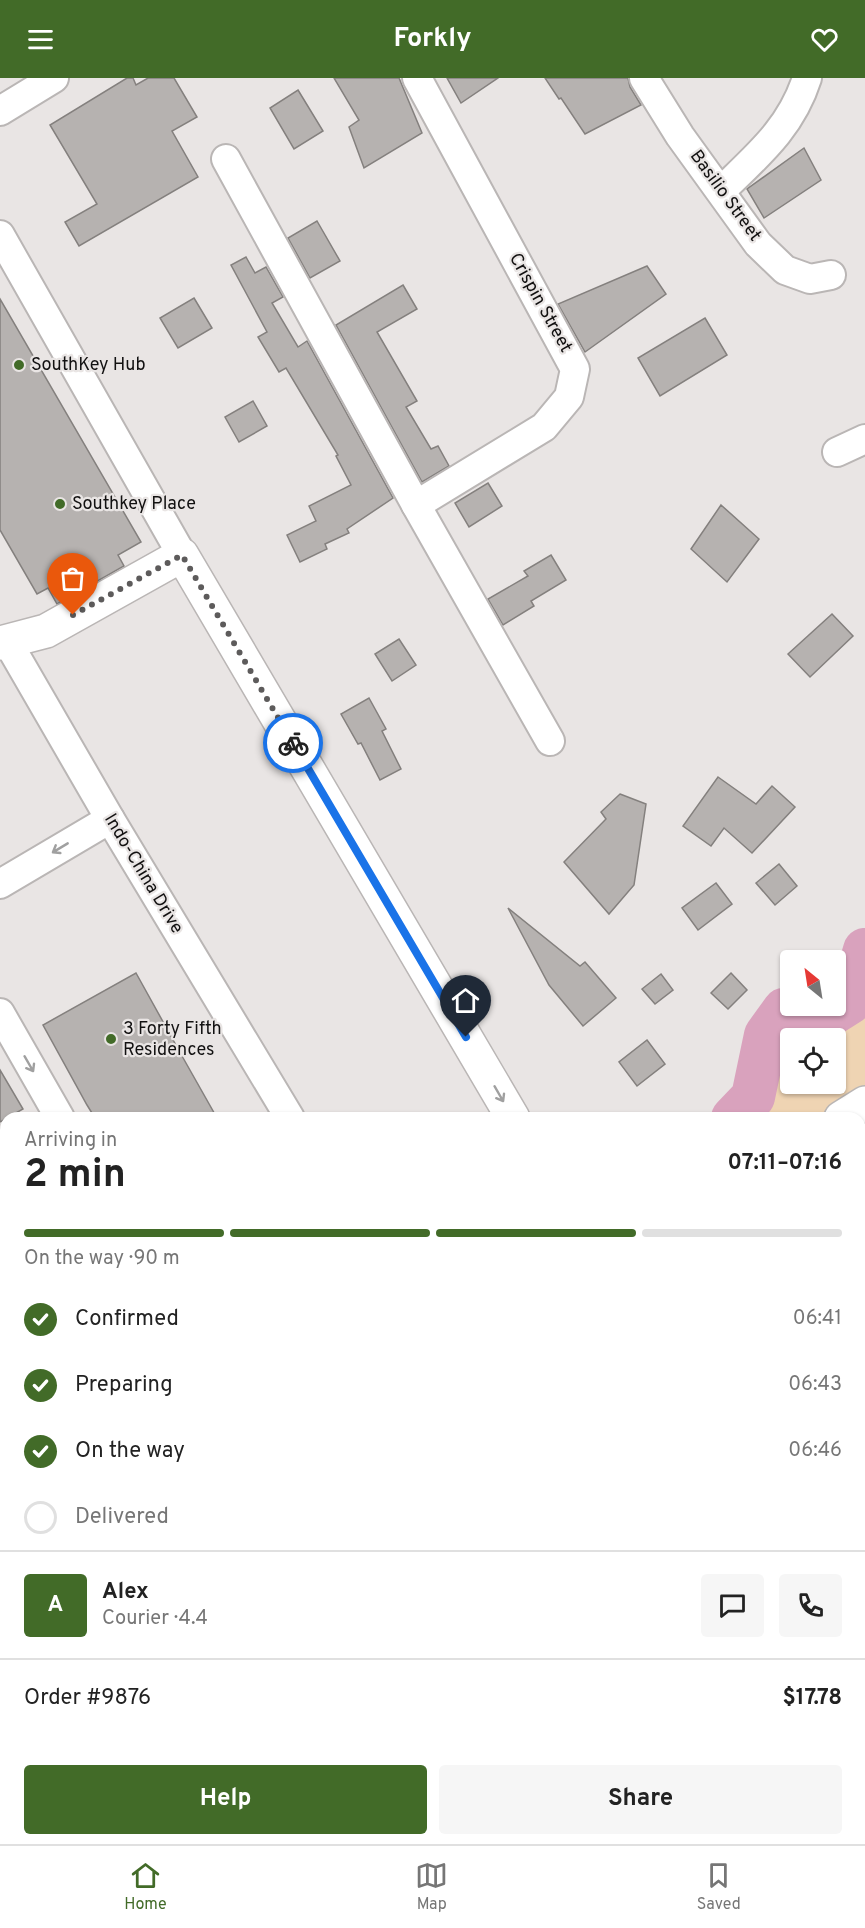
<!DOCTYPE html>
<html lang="en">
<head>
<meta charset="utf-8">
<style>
  :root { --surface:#fff; --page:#f6f6f6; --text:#222; --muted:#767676; --line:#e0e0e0; --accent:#426b28 }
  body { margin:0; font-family:Overpass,sans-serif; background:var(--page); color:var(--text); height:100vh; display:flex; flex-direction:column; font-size:22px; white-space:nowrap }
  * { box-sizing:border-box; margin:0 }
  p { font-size:20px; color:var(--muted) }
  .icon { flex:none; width:33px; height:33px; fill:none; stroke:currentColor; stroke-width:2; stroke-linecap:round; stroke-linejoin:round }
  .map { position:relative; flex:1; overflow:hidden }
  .details { position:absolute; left:0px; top:1034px; width:866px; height:734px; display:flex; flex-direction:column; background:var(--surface); border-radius:18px 18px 0 0; box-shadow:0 2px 4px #0004 }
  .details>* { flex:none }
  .needle { width:39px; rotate:330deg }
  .fabs { position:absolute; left:780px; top:872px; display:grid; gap:12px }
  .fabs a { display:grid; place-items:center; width:66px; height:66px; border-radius:6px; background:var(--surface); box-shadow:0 2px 4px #0004; font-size:30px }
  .pin { position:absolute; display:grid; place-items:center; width:51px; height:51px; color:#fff; margin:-62px -26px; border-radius:50% 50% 50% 0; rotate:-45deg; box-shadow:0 0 6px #0007 }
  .pin .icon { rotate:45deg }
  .courier { position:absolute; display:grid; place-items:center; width:60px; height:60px; margin:-30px; border:4px solid #1a73e8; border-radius:50%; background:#fff; color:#222; box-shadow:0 2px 8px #0007 }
  .overview em { font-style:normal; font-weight:700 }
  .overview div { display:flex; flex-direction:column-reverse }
  .overview { display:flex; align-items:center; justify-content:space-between; height:102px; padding:0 24px }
  h1 { font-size:39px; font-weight:700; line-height:45px }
  .bar { display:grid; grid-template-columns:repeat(4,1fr); gap:9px 6px; align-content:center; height:72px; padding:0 24px }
  .bar i { height:8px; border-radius:4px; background:var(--line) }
  .bar .selected { background:var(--accent) }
  .bar p { grid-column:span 4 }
  .line { display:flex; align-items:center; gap:15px; padding:0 24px; border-top:2px solid var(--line) }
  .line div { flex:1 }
  .round { display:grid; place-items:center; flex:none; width:63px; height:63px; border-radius:6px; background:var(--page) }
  ol { padding:0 24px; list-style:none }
  li { display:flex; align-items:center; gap:18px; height:66px }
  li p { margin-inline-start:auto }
  li .icon { padding:6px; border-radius:50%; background:var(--accent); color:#fff; stroke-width:4 }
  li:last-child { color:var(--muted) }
  li i { width:33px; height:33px; border:3px solid var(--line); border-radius:50% }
  .action { display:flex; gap:12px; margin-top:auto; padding:12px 24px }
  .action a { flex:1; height:69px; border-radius:6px; background:var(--accent); color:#fff; font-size:24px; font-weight:700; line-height:69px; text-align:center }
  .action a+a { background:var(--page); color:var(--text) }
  header { display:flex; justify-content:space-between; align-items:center; height:78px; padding:0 24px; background:var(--accent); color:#fff; font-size:27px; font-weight:700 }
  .tabs { display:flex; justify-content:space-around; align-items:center; height:84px; border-top:2px solid var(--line); background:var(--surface); font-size:16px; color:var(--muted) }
  .tabs a { display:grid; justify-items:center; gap:3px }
  .tabs .selected { color:var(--accent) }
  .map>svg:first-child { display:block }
  .green { fill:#efd4b3; fill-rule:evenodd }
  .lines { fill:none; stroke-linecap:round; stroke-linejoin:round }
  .river { stroke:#d9a2bd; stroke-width:44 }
  .building { fill:#b6b2b0; stroke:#84807e; stroke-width:1.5 }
  .street-casing { stroke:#bab6b5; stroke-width:32 }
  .secondary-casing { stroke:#bab6b5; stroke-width:36 }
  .primary-casing { stroke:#bab6b5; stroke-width:36 }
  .highway-casing { stroke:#bab6b5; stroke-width:36 }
  .street { stroke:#fff; stroke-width:28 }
  .secondary { stroke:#fff; stroke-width:33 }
  .primary { stroke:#fff; stroke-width:33 }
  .highway { stroke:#fff; stroke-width:33 }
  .oneway { stroke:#a0a0a0 }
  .done { stroke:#5d5b5b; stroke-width:6; stroke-dasharray:0 10.8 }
  .route { stroke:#1a73e8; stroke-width:8 }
  .poi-dot { fill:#426b28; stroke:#e9e5e4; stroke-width:2 }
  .labels { text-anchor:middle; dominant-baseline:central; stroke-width:4.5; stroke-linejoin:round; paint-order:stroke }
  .street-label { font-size:18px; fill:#121111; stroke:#e9e5e4 }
  .poi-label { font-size:18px; fill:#121111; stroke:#e9e5e4; text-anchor:start }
</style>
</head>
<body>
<header><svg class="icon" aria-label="menu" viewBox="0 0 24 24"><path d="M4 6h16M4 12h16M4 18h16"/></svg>Forkly<svg class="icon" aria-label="heart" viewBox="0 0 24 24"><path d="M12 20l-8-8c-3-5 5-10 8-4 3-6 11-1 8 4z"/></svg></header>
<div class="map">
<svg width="865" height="1766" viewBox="0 0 865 1766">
  <rect width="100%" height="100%" fill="#e9e5e4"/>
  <g class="green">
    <path d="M865,912V1029L848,1039L754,1040L760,1029L780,944L836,942L862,927ZM790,960H836V1005H790Z"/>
    <polygon points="865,1242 865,1376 860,1367 860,1245"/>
  </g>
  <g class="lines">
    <polyline class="river" points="733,1040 753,1019 766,957 784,932 830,937 849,925 865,872"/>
  </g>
  <g class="building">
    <polygon points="127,0 133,0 136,7 148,0 174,0 197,39 172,53 198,99 79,168 65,144 97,126 50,47"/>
    <polygon points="334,0 399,0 422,55 364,90 349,49 359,42"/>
    <polygon points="447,0 498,0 461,25"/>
    <polygon points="545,0 628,0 630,9 641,27 585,56 561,20 559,21"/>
    <polygon points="298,12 323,53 294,71 270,30"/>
    <polygon points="804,70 821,102 764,140 747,111"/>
    <polygon points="317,143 340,183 310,200 288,160"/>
    <polygon points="246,179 255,195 266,189 283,219 272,225 298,269 307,263 393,420 347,451 349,455 325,466 327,471 300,484 287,457 316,443 309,428 351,407 336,378 338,377 286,290 279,294 258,259 267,254 231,187"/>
    <polygon points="647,188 666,216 585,274 558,226"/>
    <polygon points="403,207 417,231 377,254 417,323 406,329 431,371 438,368 449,388 422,404 336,247"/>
    <polygon points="194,220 212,250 178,270 160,240"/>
    <polygon points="0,221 141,464 118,477 124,488 57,526 48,510 37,516 0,452"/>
    <polygon points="705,240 727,277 660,318 638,280"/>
    <polygon points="253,323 267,348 239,364 225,339"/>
    <polygon points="488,405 502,428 469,449 455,425"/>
    <polygon points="721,427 759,461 727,504 691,471"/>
    <polygon points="551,477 566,502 531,523 534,528 503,547 488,521 528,498 524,493"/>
    <polygon points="832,536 853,558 810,599 788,576"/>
    <polygon points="399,561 416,587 392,603 375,576"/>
    <polygon points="369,620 386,651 382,653 401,691 380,702 361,665 358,666 341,636"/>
    <polygon points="718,699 756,726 772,708 795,729 752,775 724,750 711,768 683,748"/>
    <polygon points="620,716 646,726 634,807 609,836 564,784 606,741 601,734"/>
    <polygon points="779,786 797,808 775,827 756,805"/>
    <polygon points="716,805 732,826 698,852 682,830"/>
    <polygon points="508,830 580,888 585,884 616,920 583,948 549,907"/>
    <polygon points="136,895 182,978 217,1040 95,1040 87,1027 43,947"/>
    <polygon points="731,895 747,912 728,931 711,915"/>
    <polygon points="661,896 673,912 655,926 642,911"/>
    <polygon points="647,962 665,986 637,1008 619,984"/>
    <polygon points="0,992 23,1031 0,1044"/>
  </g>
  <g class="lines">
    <g class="street-casing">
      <g id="street">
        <polyline points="644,0 680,58 758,166 785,192 810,201 831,197"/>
        <polyline points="0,33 54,0"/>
        <polyline points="226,81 416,427 550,663"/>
        <path d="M721,113C758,77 791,50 807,0"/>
        <polyline points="0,157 182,477"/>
        <polyline points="837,374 865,361"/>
        <polyline points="416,427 544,349 569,319 575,291 417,0"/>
        <polyline points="7,563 110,741 290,1040"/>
        <polyline points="0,806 110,741"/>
        <polyline points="0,935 60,1040"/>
      </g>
    </g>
    <g class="secondary-casing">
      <g id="secondary">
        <polyline points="0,565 46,553 182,477 513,1040"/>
        <polyline points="841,1040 865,1025"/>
        <polyline points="0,1433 6,1443"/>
        <polyline points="0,1545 6,1554"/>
      </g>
    </g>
    <g class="primary-casing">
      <polyline id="primary" points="860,1198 865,1194"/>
    </g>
    <g class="highway-casing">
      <g id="highway">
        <polyline points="860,1084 865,1082"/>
        <polyline points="860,1117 865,1113"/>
        <polyline points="860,1161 865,1158"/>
        <polyline points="0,1586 6,1583"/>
        <polyline points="0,1622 1,1621"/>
        <polyline points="0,1664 6,1661"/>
        <polyline points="860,1692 865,1692"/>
        <polyline points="0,1698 6,1695"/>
        <polyline points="860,1753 865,1752"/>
        <polyline points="115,1761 121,1766"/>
        <polyline points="191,1761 194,1766"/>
        <polyline points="505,1766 520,1761"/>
        <polyline points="754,1766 786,1761"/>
      </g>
    </g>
    <use href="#street" class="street"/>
    <use href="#secondary" class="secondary"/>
    <use href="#primary" class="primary"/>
    <use href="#highway" class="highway"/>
  </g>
  <defs><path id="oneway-shaft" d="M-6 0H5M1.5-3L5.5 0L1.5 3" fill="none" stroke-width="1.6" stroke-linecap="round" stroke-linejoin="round" transform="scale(1.5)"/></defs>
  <g class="oneway">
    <use href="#oneway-shaft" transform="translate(60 770) rotate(149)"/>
    <use href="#oneway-shaft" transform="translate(29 986) rotate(60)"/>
    <use href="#oneway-shaft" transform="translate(499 1016) rotate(60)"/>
  </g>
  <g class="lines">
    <polyline class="done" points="73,537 182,477 293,665"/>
    <polyline class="route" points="293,665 466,959"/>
  </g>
  <g class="poi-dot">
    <circle cx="19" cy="287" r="6"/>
    <circle cx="60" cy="426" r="6"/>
    <circle cx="111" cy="961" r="6"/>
  </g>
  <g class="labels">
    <g class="street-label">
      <text transform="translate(725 118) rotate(54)">Basilio Street</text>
      <text transform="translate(540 225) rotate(61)">Crispin Street</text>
      <text transform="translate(143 796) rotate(59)">Indo-China Drive</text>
    </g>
    <g class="poi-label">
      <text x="31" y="287">SouthKey Hub</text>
      <text x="72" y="426">Southkey Place</text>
      <text x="123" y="951">3 Forty Fifth<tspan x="123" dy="21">Residences</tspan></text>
    </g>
  </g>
</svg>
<div class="fabs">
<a><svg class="needle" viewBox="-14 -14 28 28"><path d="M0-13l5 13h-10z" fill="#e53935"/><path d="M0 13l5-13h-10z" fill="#767676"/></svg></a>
<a><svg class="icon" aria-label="locate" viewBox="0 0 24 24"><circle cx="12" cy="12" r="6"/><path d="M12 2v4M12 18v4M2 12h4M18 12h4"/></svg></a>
</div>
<div class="pin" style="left:73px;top:537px;background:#ea580c"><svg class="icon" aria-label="bag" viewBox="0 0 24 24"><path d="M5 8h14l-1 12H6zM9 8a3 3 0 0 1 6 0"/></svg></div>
<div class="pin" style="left:466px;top:959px;background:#1f2937"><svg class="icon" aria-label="home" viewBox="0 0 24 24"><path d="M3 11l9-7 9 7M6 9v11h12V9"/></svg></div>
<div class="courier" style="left:293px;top:665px"><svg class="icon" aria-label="bike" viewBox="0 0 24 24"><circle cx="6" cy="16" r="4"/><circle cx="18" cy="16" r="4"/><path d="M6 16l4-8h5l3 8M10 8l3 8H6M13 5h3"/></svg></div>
<section class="details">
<div class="overview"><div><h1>2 min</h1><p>Arriving in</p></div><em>07:11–07:16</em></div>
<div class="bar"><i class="selected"></i><i class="selected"></i><i class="selected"></i><i></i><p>On the way · 90 m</p></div>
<ol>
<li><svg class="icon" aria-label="check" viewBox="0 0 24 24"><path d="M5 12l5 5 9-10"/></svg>Confirmed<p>06:41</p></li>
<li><svg class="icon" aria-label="check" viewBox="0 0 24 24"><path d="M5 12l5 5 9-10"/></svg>Preparing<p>06:43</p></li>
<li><svg class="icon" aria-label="check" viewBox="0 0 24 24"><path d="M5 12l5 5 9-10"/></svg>On the way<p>06:46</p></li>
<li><i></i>Delivered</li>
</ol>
<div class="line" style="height:108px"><b class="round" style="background:var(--accent);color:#fff">A</b><div><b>Alex</b><p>Courier · 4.4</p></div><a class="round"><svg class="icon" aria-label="chat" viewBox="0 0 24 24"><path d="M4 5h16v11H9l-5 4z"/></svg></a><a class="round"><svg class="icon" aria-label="phone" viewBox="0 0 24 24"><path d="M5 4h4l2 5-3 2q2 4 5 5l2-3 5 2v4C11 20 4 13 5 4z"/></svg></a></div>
<div class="line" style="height:78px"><div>Order #9876</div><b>$17.78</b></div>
<div class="action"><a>Help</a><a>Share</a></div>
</section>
</div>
<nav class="tabs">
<a class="selected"><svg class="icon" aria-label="home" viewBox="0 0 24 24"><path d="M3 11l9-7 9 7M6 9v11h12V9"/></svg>Home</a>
<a><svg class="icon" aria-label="map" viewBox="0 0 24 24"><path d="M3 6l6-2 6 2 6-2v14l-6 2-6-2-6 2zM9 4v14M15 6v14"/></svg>Map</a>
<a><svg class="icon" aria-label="saved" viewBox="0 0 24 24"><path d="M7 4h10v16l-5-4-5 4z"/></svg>Saved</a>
</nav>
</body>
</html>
